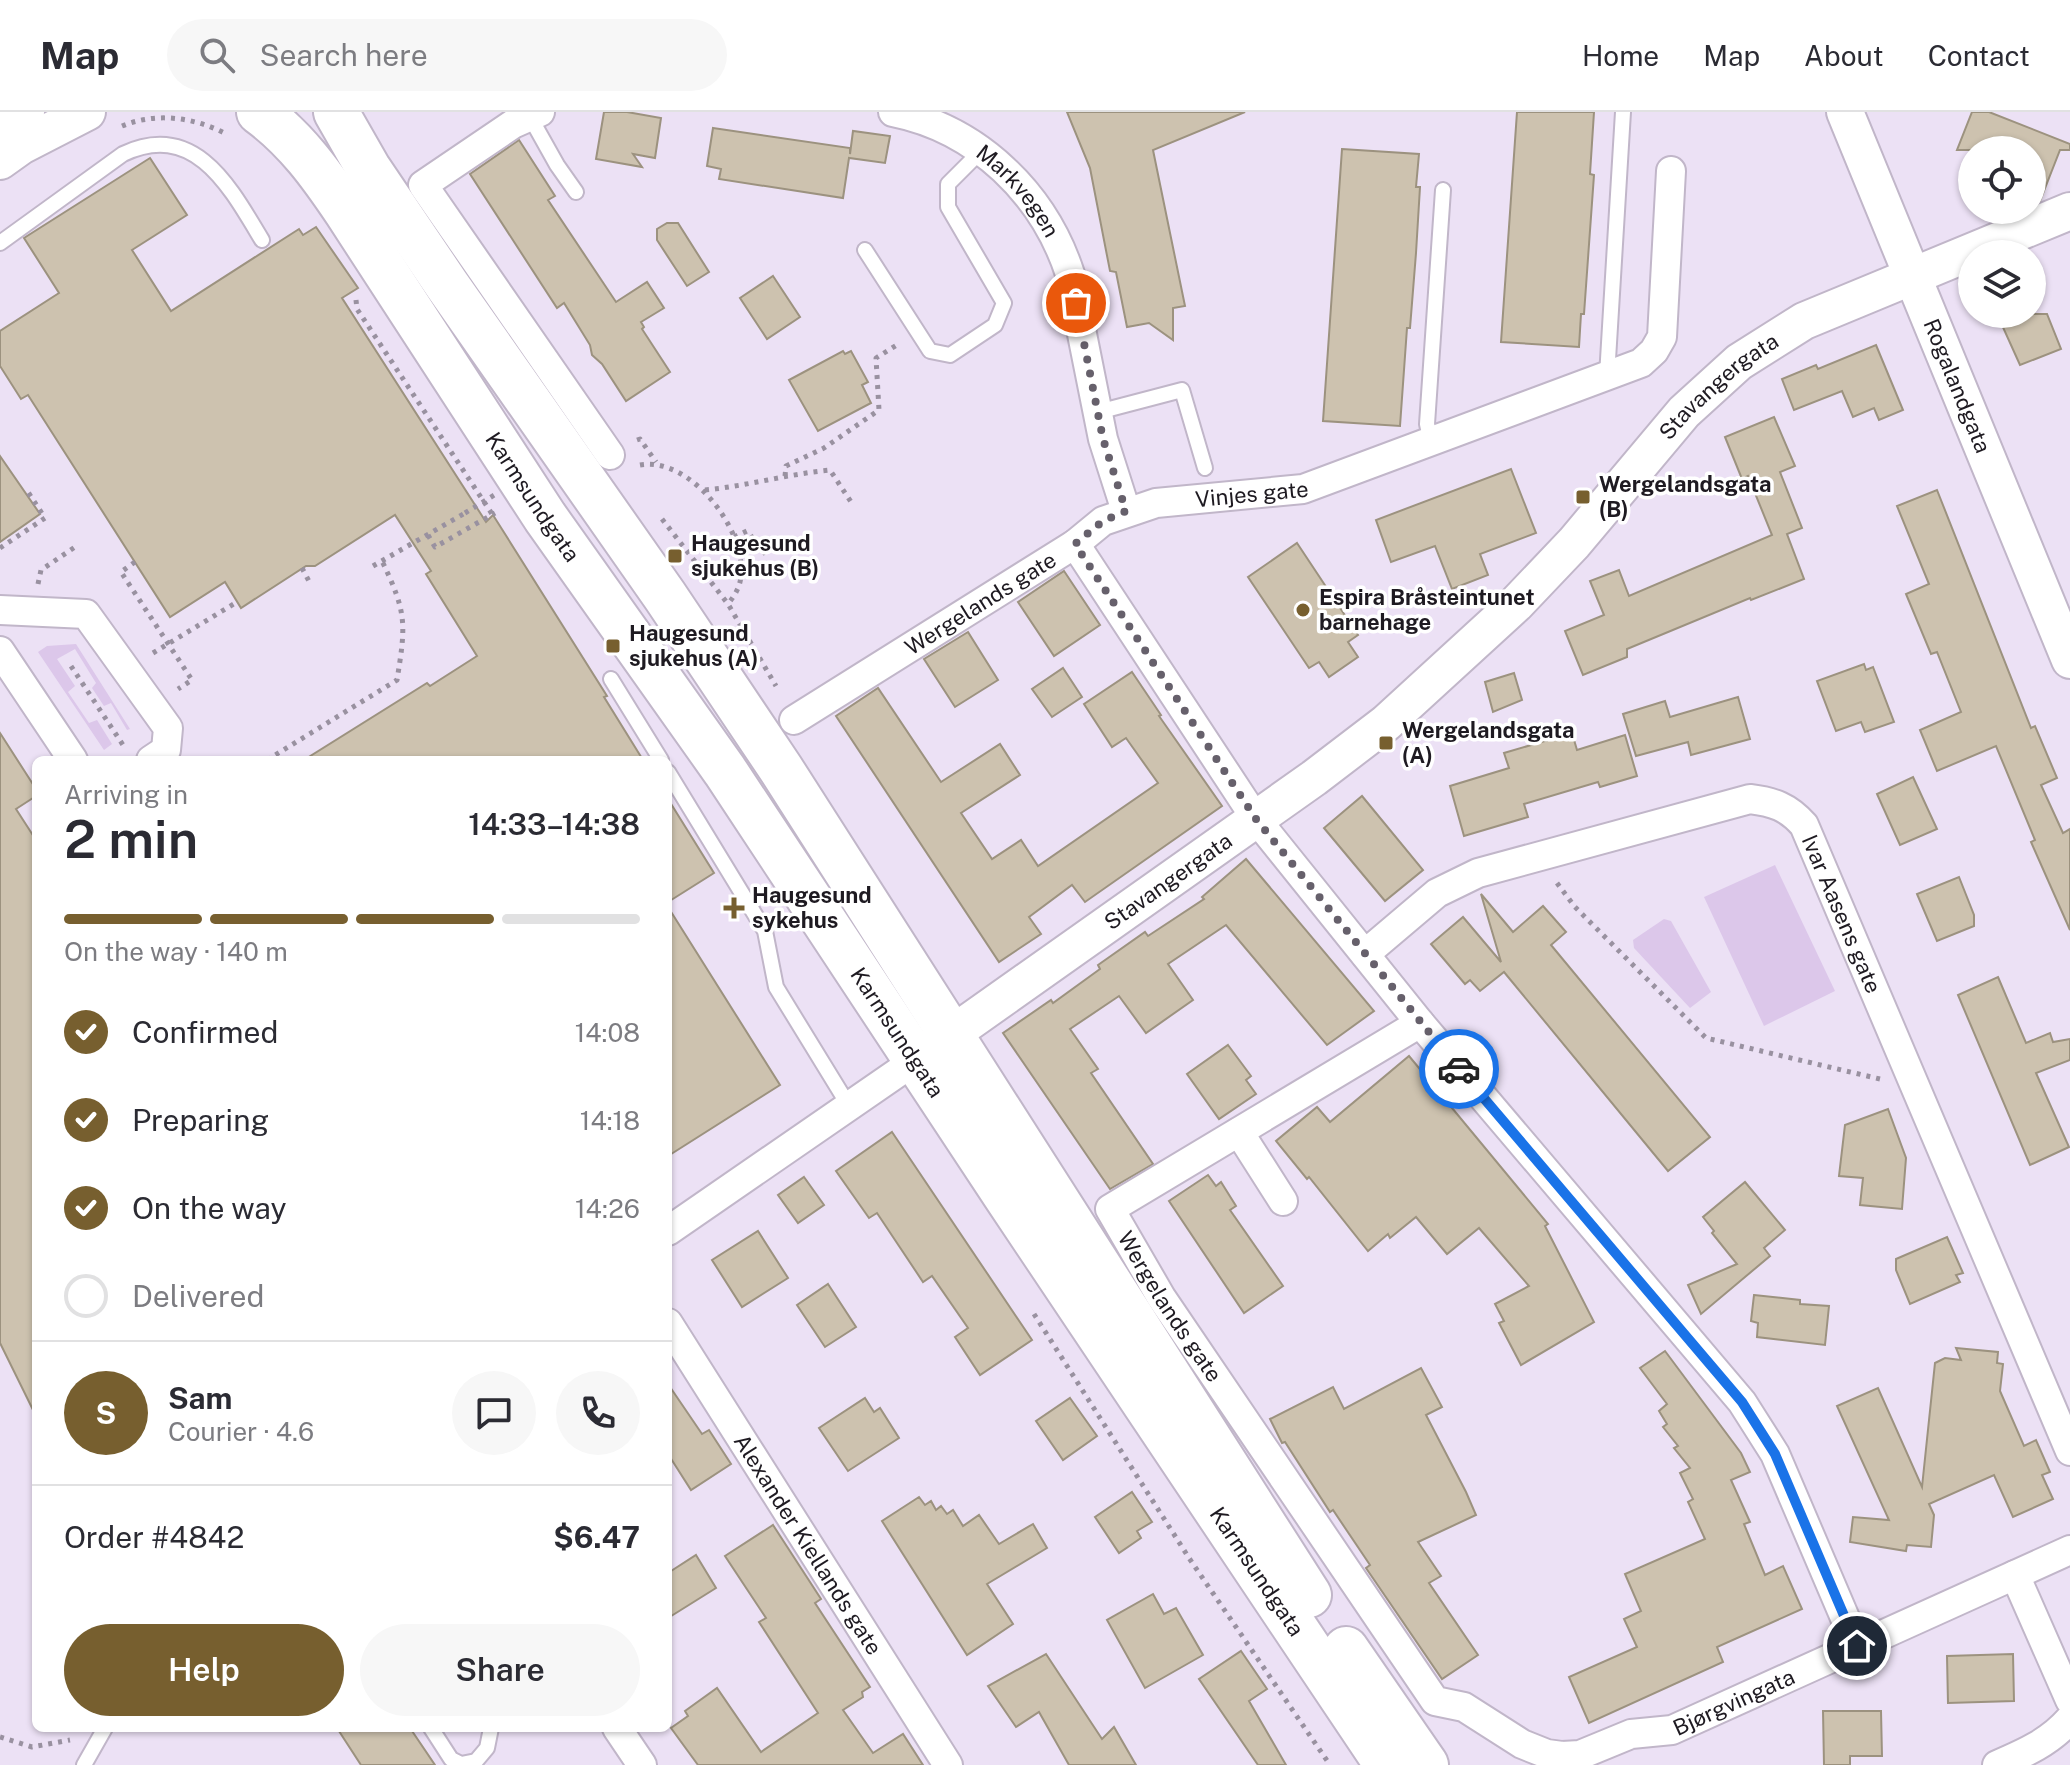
<!DOCTYPE html>
<html lang="en">
<head>
<meta charset="utf-8">
<style>
  :root { --surface:#fff; --page:#f7f7f7; --text:#2b2b33; --muted:#7c7c81; --line:#e1e1e2; --accent:#775f2f }
  body { margin:0; font-family:"Public Sans",sans-serif; background:var(--page); color:var(--text); height:100vh; display:flex; flex-direction:column; font-size:30px; white-space:nowrap }
  * { box-sizing:border-box; margin:0 }
  p { font-size:26px; color:var(--muted) }
  .icon { flex:none; width:44px; height:44px; fill:none; stroke:currentColor; stroke-width:2; stroke-linecap:round; stroke-linejoin:round }
  .map { position:relative; flex:1; overflow:hidden }
  .drawer { position:absolute; left:32px; top:644px; width:640px; height:976px; display:flex; flex-direction:column; background:var(--surface); border-radius:12px; box-shadow:0 2px 6px #0004 }
  .drawer>* { flex:none }
  .fabs { position:absolute; left:1958px; top:24px; display:grid; gap:16px }
  .fabs a { display:grid; place-items:center; width:88px; height:88px; border-radius:50%; background:var(--surface); box-shadow:0 2px 6px #0004; font-size:40px }
  .pin { position:absolute; display:grid; place-items:center; width:68px; height:68px; color:#fff; margin:-34px; border:4px solid #fff; border-radius:50%; box-shadow:0 2px 8px #0007 }
  .courier { position:absolute; display:grid; place-items:center; width:80px; height:80px; margin:-40px; border:6px solid #1a73e8; border-radius:50%; background:#fff; color:#222; box-shadow:0 2px 10px #0007 }
  .headline em { font-style:normal; font-weight:600 }
  .headline div { display:flex; flex-direction:column-reverse }
  .headline { display:flex; align-items:center; justify-content:space-between; height:136px; padding:0 32px }
  h1 { font-size:52px; font-weight:600; line-height:60px }
  .bar { display:grid; grid-template-columns:repeat(4,1fr); gap:12px 8px; align-content:center; height:96px; padding:0 32px }
  .bar i { height:10px; border-radius:6px; background:var(--line) }
  .bar .current { background:var(--accent) }
  .bar p { grid-column:span 4 }
  .line { display:flex; align-items:center; gap:20px; padding:0 32px; border-top:2px solid var(--line) }
  .line div { flex:1 }
  .round { display:grid; place-items:center; flex:none; width:84px; height:84px; border-radius:42px; background:var(--page) }
  ol { padding:0 32px; list-style:none }
  li { display:flex; align-items:center; gap:24px; height:88px }
  li p { margin-inline-start:auto }
  li .icon { padding:8px; border-radius:50%; background:var(--accent); color:#fff; stroke-width:4 }
  li:last-child { color:var(--muted) }
  li i { width:44px; height:44px; border:4px solid var(--line); border-radius:50% }
  .primary-button { display:flex; gap:16px; margin-top:auto; padding:16px 32px }
  .primary-button a { flex:1; height:92px; border-radius:48px; background:var(--accent); color:#fff; font-size:32px; font-weight:600; line-height:92px; text-align:center }
  .primary-button a+a { background:var(--page); color:var(--text) }
  header { display:flex; align-items:center; gap:48px; box-sizing:border-box; height:112px; padding:0 40px; background:var(--surface); border-bottom:2px solid var(--line) }
  header strong { font-size:38px }
  nav { display:flex; gap:44px; margin-inline-start:auto; font-size:28px }
  .search { width:560px; height:72px; background:var(--page); display:flex; align-items:center; gap:20px; box-sizing:border-box; padding:0 28px; border-radius:44px; color:var(--muted); font-size:30px }
  .map>svg:first-child { display:block }
  .green { fill:#dcc7ea }
  .building { fill:#cdc2af; stroke:#9c927f; stroke-width:2 }
  .lines { fill:none; stroke-linecap:round; stroke-linejoin:round }
  .service-casing { stroke:#c1b6c9; stroke-width:18 }
  .minor-casing { stroke:#c1b6c9; stroke-width:32 }
  .tertiary-casing { stroke:#c1b6c9; stroke-width:40 }
  .primary-casing { stroke:#c1b6c9; stroke-width:48 }
  .path { stroke:#9991a0; stroke-width:5; stroke-dasharray:4 6; stroke-linecap:butt }
  .service { stroke:#fff; stroke-width:14 }
  .minor { stroke:#fff; stroke-width:28 }
  .tertiary { stroke:#fff; stroke-width:36 }
  .primary { stroke:#fff; stroke-width:44 }
  .path-bridge { stroke:#9991a0; stroke-width:5; stroke-dasharray:4 6; stroke-linecap:butt }
  .done { stroke:#66606b; stroke-width:8; stroke-dasharray:0 14.4 }
  .route { stroke:#1a73e8; stroke-width:10 }
  .poi-dot { fill:#775f2f; stroke:#fff; stroke-width:3 }
  .labels { text-anchor:middle; dominant-baseline:central; stroke-width:7; stroke-linejoin:round; paint-order:stroke }
  .street-label { font-size:22px; fill:#1e1a21; stroke:#fff }
  .poi-label { font-size:22px; font-weight:bold; fill:#1e1a21; stroke:#fff; text-anchor:start }
</style>
</head>
<body>
<header>
<strong>Map</strong>
<div class="search"><svg class="icon" aria-label="search" viewBox="0 0 24 24"><circle cx="10" cy="10" r="6"/><path d="M15 15l6 6"/></svg>Search here</div>
<nav><a>Home</a><a>Map</a><a>About</a><a>Contact</a></nav>
</header>
<div class="map">
<svg width="2070" height="1653" viewBox="0 0 2070 1653">
  <rect width="100%" height="100%" fill="#ece1f5"/>
  <g class="green">
    <polygon points="76,532 130,617 127,618 111,591 104,594 92,576 96,571 75,537 57,547 75,574 68,580 89,611 97,608 112,632 104,638 38,540 47,534"/>
    <polygon points="1775,753 1835,879 1764,914 1704,785"/>
    <polygon points="1664,807 1671,809 1711,880 1690,896 1634,836 1633,828"/>
  </g>
  <g class="building">
    <polygon points="604,0 627,0 661,6 655,46 633,42 642,55 596,47"/>
    <polygon points="1067,0 1245,0 1153,38 1185,194 1173,196 1173,228 1149,211 1127,215 1116,160 1110,159 1090,56"/>
    <polygon points="1517,0 1594,0 1590,62 1594,63 1584,202 1581,202 1579,235 1501,230"/>
    <polygon points="1972,0 1989,0 2070,32 2070,38 2060,38 2040,89 2032,92 2032,38 1957,38"/>
    <polygon points="713,16 850,36 850,42 853,19 890,24 885,51 849,46 843,86 719,67 721,57 707,54"/>
    <polygon points="519,28 555,84 548,88 616,190 647,170 664,196 641,210 644,215 642,217 670,260 626,289 602,252 592,243 590,233 564,191 557,196 470,62"/>
    <polygon points="1342,37 1419,42 1416,75 1420,75 1416,141 1410,216 1407,216 1400,314 1323,309"/>
    <polygon points="150,46 187,103 132,138 171,199 299,117 303,123 316,115 358,176 342,186 486,410 493,403 607,584 604,585 643,648 304,648 427,571 430,574 477,544 426,462 431,459 395,403 315,454 306,454 241,496 225,470 170,505 28,283 21,287 0,254 0,219 59,181 24,126"/>
    <polygon points="667,111 678,111 709,160 687,174 657,128 657,117"/>
    <polygon points="773,164 800,205 767,227 740,186"/>
    <polygon points="1997,202 2047,202 2061,237 2020,253"/>
    <polygon points="1876,233 1903,298 1879,308 1874,296 1853,305 1842,279 1794,298 1782,267 1816,253 1818,257"/>
    <polygon points="843,239 845,242 851,239 868,270 862,273 871,291 818,319 789,268"/>
    <polygon points="1774,305 1795,354 1780,360 1802,416 1787,422 1804,467 1751,488 1750,486 1627,537 1627,545 1583,563 1565,519 1604,503 1590,469 1619,458 1629,484 1772,423 1748,364 1742,367 1725,325"/>
    <polygon points="0,344 40,402 0,430"/>
    <polygon points="1511,357 1536,421 1480,442 1488,463 1452,477 1435,434 1391,450 1376,408"/>
    <polygon points="1937,378 2031,616 2035,614 2057,666 2041,673 2063,721 2070,717 2070,818 2031,730 2035,728 1996,634 1937,659 1920,618 1961,600 1937,540 1931,542 1906,482 1929,472 1897,394"/>
    <polygon points="1297,431 1358,523 1348,530 1358,545 1329,565 1319,550 1309,556 1248,465"/>
    <polygon points="1064,459 1100,513 1054,544 1018,490"/>
    <polygon points="968,520 998,568 955,595 924,547"/>
    <polygon points="1864,552 1866,558 1873,555 1894,610 1865,620 1861,610 1836,619 1817,569"/>
    <polygon points="1063,556 1082,585 1052,605 1032,577"/>
    <polygon points="1132,560 1161,603 1159,604 1222,694 1085,790 1072,773 1029,805 1041,822 999,850 836,604 878,576 941,670 1000,632 1020,663 961,701 992,747 1021,728 1038,754 1158,671 1126,626 1112,635 1084,592"/>
    <polygon points="1514,561 1522,588 1493,600 1485,570"/>
    <polygon points="1738,585 1750,627 1691,643 1688,630 1636,644 1623,602 1665,589 1670,605"/>
    <polygon points="0,621 36,677 36,684 16,697 36,728 36,1304 0,1231"/>
    <polygon points="1572,621 1577,638 1625,623 1637,664 1600,675 1598,670 1524,692 1528,705 1464,724 1450,674 1509,656 1504,641"/>
    <polygon points="1913,665 1937,717 1900,733 1877,682"/>
    <polygon points="1362,684 1423,758 1385,789 1324,716"/>
    <polygon points="668,687 714,761 668,790"/>
    <polygon points="1246,747 1374,899 1327,933 1226,813 1168,852 1193,888 1146,921 1119,884 1070,917 1098,957 1091,961 1153,1052 1110,1077 1003,921 1051,888 1053,891 1100,857 1098,853 1145,820 1148,824 1204,787 1202,785"/>
    <polygon points="1959,765 1974,803 1974,814 1937,829 1917,782"/>
    <polygon points="1481,782 1513,820 1543,794 1566,820 1551,833 1710,1025 1668,1059 1504,860 1480,879 1470,868 1465,872 1431,832 1463,805 1501,850"/>
    <polygon points="668,795 780,973 668,1044"/>
    <polygon points="1998,865 2026,931 2050,921 2053,930 2070,927 2070,948 2036,961 2069,1035 2030,1053 1958,883"/>
    <polygon points="1228,933 1251,964 1246,968 1256,982 1219,1007 1187,962"/>
    <polygon points="1409,944 1548,1112 1545,1114 1594,1210 1521,1253 1499,1211 1504,1209 1495,1192 1529,1174 1479,1116 1447,1142 1416,1105 1390,1126 1388,1122 1368,1139 1309,1065 1307,1067 1276,1029 1317,995 1330,1010"/>
    <polygon points="1888,997 1906,1046 1902,1097 1860,1093 1863,1066 1839,1064 1845,1013"/>
    <polygon points="892,1020 1032,1228 980,1263 955,1225 968,1216 932,1164 923,1170 877,1101 869,1106 836,1059"/>
    <polygon points="1208,1063 1216,1074 1221,1070 1236,1094 1230,1098 1283,1174 1244,1201 1169,1089"/>
    <polygon points="804,1065 824,1093 798,1111 778,1083"/>
    <polygon points="1745,1070 1785,1118 1764,1136 1770,1144 1701,1202 1688,1173 1737,1152 1712,1121 1714,1119 1703,1105"/>
    <polygon points="758,1119 788,1166 742,1195 712,1148"/>
    <polygon points="1947,1125 1963,1161 1956,1163 1960,1170 1910,1192 1896,1158 1896,1147"/>
    <polygon points="828,1172 856,1215 825,1235 797,1193"/>
    <polygon points="1754,1183 1800,1188 1800,1192 1829,1194 1825,1233 1757,1225 1758,1211 1751,1209"/>
    <polygon points="1956,1236 1998,1240 1997,1251 2003,1252 2000,1279 2024,1334 2036,1328 2050,1360 2042,1363 2053,1387 2013,1405 1994,1363 1929,1392 1934,1403 1931,1435 1907,1433 1906,1439 1850,1430 1853,1405 1889,1408 1837,1294 1878,1276 1922,1375 1935,1251 1945,1246 1961,1248"/>
    <polygon points="1665,1239 1741,1341 1750,1360 1731,1368 1750,1410 1744,1412 1765,1463 1783,1454 1802,1497 1717,1535 1723,1550 1589,1611 1569,1565 1637,1535 1624,1507 1641,1499 1625,1462 1705,1427 1688,1390 1693,1387 1680,1361 1690,1356 1674,1336 1678,1334 1663,1315 1667,1312 1659,1299 1667,1292 1640,1256"/>
    <polygon points="1421,1256 1442,1295 1426,1303 1466,1380 1476,1403 1418,1430 1441,1464 1429,1471 1478,1543 1442,1567 1366,1456 1370,1453 1333,1398 1330,1400 1285,1330 1282,1331 1270,1307 1333,1275 1344,1297"/>
    <polygon points="668,1272 702,1322 709,1318 731,1352 691,1378 668,1342"/>
    <polygon points="865,1286 874,1300 880,1296 899,1326 848,1359 819,1316"/>
    <polygon points="1070,1286 1097,1324 1063,1348 1036,1309"/>
    <polygon points="1132,1380 1152,1410 1137,1419 1141,1426 1119,1441 1095,1405"/>
    <polygon points="919,1385 925,1393 931,1389 936,1398 941,1394 947,1402 953,1398 963,1414 979,1403 999,1432 1033,1412 1047,1436 987,1472 1013,1512 967,1543 882,1409"/>
    <polygon points="773,1413 821,1487 815,1491 870,1575 862,1580 863,1585 843,1598 873,1641 903,1622 923,1653 698,1653 671,1616 688,1604 685,1599 717,1576 761,1640 818,1601 759,1510 766,1506 725,1444"/>
    <polygon points="696,1443 716,1476 668,1506 668,1461"/>
    <polygon points="1153,1482 1164,1502 1176,1496 1203,1543 1145,1576 1107,1508"/>
    <polygon points="1241,1539 1267,1577 1249,1589 1286,1653 1258,1653 1199,1567"/>
    <polygon points="1046,1542 1102,1627 1114,1615 1136,1653 1069,1653 1039,1600 1016,1615 988,1574"/>
    <polygon points="2013,1542 2014,1589 1948,1591 1947,1544"/>
    <polygon points="1823,1599 1881,1599 1882,1644 1850,1644 1850,1653 1824,1653"/>
    <polygon points="337,1616 410,1616 435,1653 361,1653"/>
  </g>
  <g class="lines">
    <g class="service-casing">
      <g id="service">
        <polyline points="529,3 557,53 576,80"/>
        <path d="M0,131L123,42C195,8 230,75 262,128"/>
        <polyline points="865,138 930,239 950,243 995,213 1004,191 948,95 948,72 981,39"/>
        <polyline points="1607,264 1623,0"/>
        <polyline points="1098,300 1182,278 1205,356"/>
        <polyline points="1431,331 1427,312 1443,78"/>
        <polyline points="611,567 661,648"/>
        <polyline points="668,660 765,819 776,875 849,994"/>
        <polyline points="431,1616 451,1647 461,1652 476,1649 487,1636 491,1616"/>
        <polyline points="84,1653 105,1616"/>
      </g>
    </g>
    <g class="minor-casing">
      <g id="minor">
        <polyline points="540,0 513,12 423,73 610,343"/>
        <path id="s1" d="M893,0C978,17 1044,82 1070,162L1103,327L1126,399"/>
        <polyline points="1075,432 1256,707 1420,911 1742,1290 1775,1342 1857,1534"/>
        <polyline points="0,498 86,502 168,616 166,638 151,648"/>
        <polyline points="0,539 73,648"/>
        <path id="s2" d="M794,608L1075,432L1103,409L1156,391L1303,377L1641,251L1654,239L1662,225L1671,59"/>
        <path id="s3" d="M1365,842L1437,781L1478,761L1750,687C1774,690 1788,695 1804,713L2070,1339"/>
        <path id="s4" d="M1420,911L1110,1097L1161,1185L1435,1589L1464,1595L1522,1632L1547,1642L1562,1644L1580,1643L1631,1622L1672,1618L2070,1438"/>
        <polyline points="1239,1020 1283,1089"/>
        <polyline points="668,1119 916,948"/>
        <path id="s5" d="M668,1211L948,1653"/>
        <polyline points="2015,1463 2070,1588"/>
        <polyline points="617,1616 642,1653"/>
        <path d="M1997,1653C2025,1641 2050,1630 2070,1607"/>
      </g>
    </g>
    <g class="tertiary-casing">
      <g id="tertiary">
        <path id="s6" d="M1845,0L2070,548"/>
        <polyline points="0,16 26,0"/>
        <polyline points="0,49 21,34 87,0"/>
        <path id="s7" d="M928,939L1314,666L1386,611L1516,492L1574,431L1684,300L1739,250L1804,209L2070,99"/>
      </g>
    </g>
    <g class="primary-casing">
      <g id="primary">
        <path id="s8" d="M259,0C296,27 321,62 346,99L545,405L725,659L1005,1083L1387,1653"/>
        <polyline points="336,0 368,56 447,173 665,484 781,657 1309,1483"/>
        <polyline points="1346,1537 1426,1653"/>
      </g>
    </g>
    <g class="path">
      <path d="M122,14C156,0 194,5 226,22"/>
      <polyline points="356,188 357,197 492,402"/>
      <polyline points="637,328 640,327 656,350"/>
      <path d="M640,353C689,344 746,416 741,464C740,475 735,483 728,492"/>
      <polyline points="785,364 786,354 824,336 879,298 876,246 900,231"/>
      <path d="M705,378C747,374 788,362 830,358L853,393"/>
      <polyline points="662,407 728,492 776,574"/>
      <polyline points="428,423 435,435 495,401"/>
      <polyline points="734,425 747,419 768,445"/>
      <polyline points="0,436 45,406 26,377"/>
      <polyline points="135,450 121,460 192,568 178,577"/>
      <polyline points="373,454 465,401"/>
      <polyline points="302,456 311,473"/>
      <polyline points="38,472 41,458 78,433"/>
      <polyline points="153,541 237,490"/>
      <polyline points="71,554 125,636"/>
      <path d="M267,648L397,568C406,512 407,501 382,449"/>
      <polyline points="1557,771 1575,795 1706,926 1880,967"/>
      <polyline points="1034,1202 1189,1446 1330,1653"/>
      <polyline points="0,1625 32,1635 70,1628"/>
    </g>
    <use href="#service" class="service"/>
    <use href="#minor" class="minor"/>
    <use href="#tertiary" class="tertiary"/>
    <use href="#primary" class="primary"/>
    <polyline class="path-bridge" points="465,401 496,382"/>
  </g>
  <g class="lines">
    <polyline class="done" points="1076,191 1103,327 1126,399 1103,409 1075,432 1256,707 1459,957"/>
    <polyline class="route" points="1459,957 1742,1290 1775,1342 1857,1534"/>
  </g>
  <g class="poi-dot">
    <rect x="1575" y="377" width="16" height="16" rx="4"/>
    <rect x="667" y="436" width="16" height="16" rx="4"/>
    <circle cx="1303" cy="498" r="8"/>
    <rect x="605" y="526" width="16" height="16" rx="4"/>
    <rect x="1378" y="623" width="16" height="16" rx="4"/>
    <path d="M730 784h8v8h8v8h-8v8h-8v-8h-8v-8h8z"/>
  </g>
  <g class="labels">
    <g class="street-label">
      <text stroke="none"><textPath href="#s1" startOffset="152">Markvegen</textPath></text>
      <text stroke="none"><textPath href="#s6" startOffset="296">Rogalandgata</textPath></text>
      <text stroke="none"><textPath href="#s7" startOffset="1038">Stavangergata</textPath></text>
      <text stroke="none"><textPath href="#s2" startOffset="520">Vinjes gate</textPath></text>
      <text stroke="none"><textPath href="#s8" startOffset="474">Karmsundgata</textPath></text>
      <text stroke="none"><textPath href="#s2" startOffset="220">Wergelands gate</textPath></text>
      <text stroke="none"><textPath href="#s7" startOffset="294">Stavangergata</textPath></text>
      <text stroke="none"><textPath href="#s3" startOffset="580">Ivar Aasens gate</textPath></text>
      <text stroke="none"><textPath href="#s8" startOffset="1122">Karmsundgata</textPath></text>
      <text stroke="none"><textPath href="#s4" startOffset="476">Wergelands gate</textPath></text>
      <text stroke="none"><textPath href="#s5" startOffset="262">Alexander Kiellands gate</textPath></text>
      <text stroke="none"><textPath href="#s8" startOffset="1770">Karmsundgata</textPath></text>
      <text stroke="none"><textPath href="#s4" startOffset="1274">Bjørgvingata</textPath></text>
    </g>
    <g class="poi-label">
      <text x="1599" y="372">Wergelandsgata<tspan x="1599" dy="25">(B)</tspan></text>
      <text x="691" y="431">Haugesund<tspan x="691" dy="25">sjukehus (B)</tspan></text>
      <text x="1319" y="485">Espira Bråsteintunet<tspan x="1319" dy="25">barnehage</tspan></text>
      <text x="629" y="521">Haugesund<tspan x="629" dy="25">sjukehus (A)</tspan></text>
      <text x="1402" y="618">Wergelandsgata<tspan x="1402" dy="25">(A)</tspan></text>
      <text x="752" y="783">Haugesund<tspan x="752" dy="25">sykehus</tspan></text>
    </g>
  </g>
</svg>
<div class="fabs">
<a><svg class="icon" aria-label="locate" viewBox="0 0 24 24"><circle cx="12" cy="12" r="6"/><path d="M12 2v4M12 18v4M2 12h4M18 12h4"/></svg></a>
<a><svg class="icon" aria-label="layers" viewBox="0 0 24 24"><path d="M12 4l9 5-9 5-9-5zM3 14l9 5 9-5"/></svg></a>
</div>
<div class="pin" style="left:1076px;top:191px;background:#ea580c"><svg class="icon" aria-label="bag" viewBox="0 0 24 24"><path d="M5 8h14l-1 12H6zM9 8a3 3 0 0 1 6 0"/></svg></div>
<div class="pin" style="left:1857px;top:1534px;background:#1f2937"><svg class="icon" aria-label="home" viewBox="0 0 24 24"><path d="M3 11l9-7 9 7M6 9v11h12V9"/></svg></div>
<div class="courier" style="left:1459px;top:957px"><svg class="icon" aria-label="car" viewBox="0 0 24 24"><path d="M5 17H2v-5l4-1 3-4h7l3 4 3 1v5h-3M9 17h6M6 11h13"/><circle cx="7" cy="17" r="2"/><circle cx="17" cy="17" r="2"/></svg></div>
<section class="drawer">
<div class="headline"><div><h1>2 min</h1><p>Arriving in</p></div><em>14:33–14:38</em></div>
<div class="bar"><i class="current"></i><i class="current"></i><i class="current"></i><i></i><p>On the way · 140 m</p></div>
<ol>
<li><svg class="icon" aria-label="check" viewBox="0 0 24 24"><path d="M5 12l5 5 9-10"/></svg>Confirmed<p>14:08</p></li>
<li><svg class="icon" aria-label="check" viewBox="0 0 24 24"><path d="M5 12l5 5 9-10"/></svg>Preparing<p>14:18</p></li>
<li><svg class="icon" aria-label="check" viewBox="0 0 24 24"><path d="M5 12l5 5 9-10"/></svg>On the way<p>14:26</p></li>
<li><i></i>Delivered</li>
</ol>
<div class="line" style="height:144px"><b class="round" style="background:var(--accent);color:#fff">S</b><div><b>Sam</b><p>Courier · 4.6</p></div><a class="round"><svg class="icon" aria-label="chat" viewBox="0 0 24 24"><path d="M4 5h16v11H9l-5 4z"/></svg></a><a class="round"><svg class="icon" aria-label="phone" viewBox="0 0 24 24"><path d="M5 4h4l2 5-3 2q2 4 5 5l2-3 5 2v4C11 20 4 13 5 4z"/></svg></a></div>
<div class="line" style="height:104px"><div>Order #4842</div><b>$6.47</b></div>
<div class="primary-button"><a>Help</a><a>Share</a></div>
</section>
</div>
</body>
</html>
